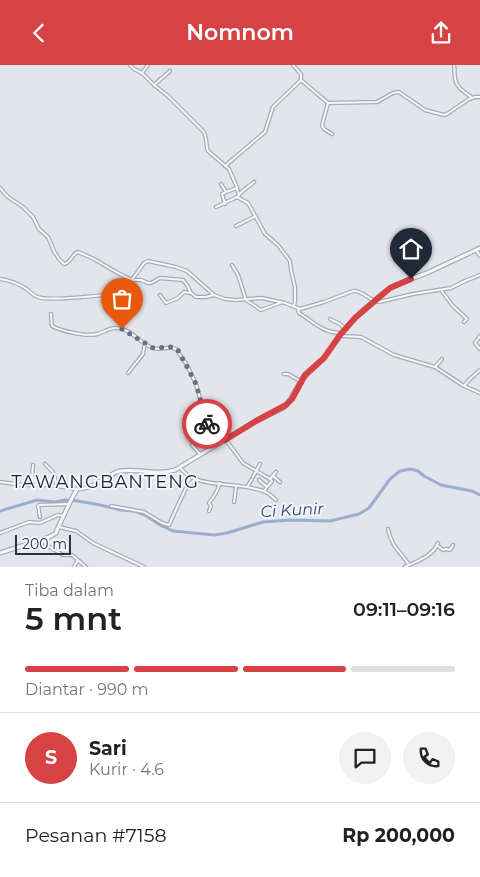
<!DOCTYPE html>
<html lang="id">
<head>
<meta charset="utf-8">
<style>
  :root { --surface:#fff; --page:#f2f2f2; --text:#222; --muted:#767676; --line:#e0e0e0; --accent:#d74245 }
  body { margin:0; font-family:Montserrat,sans-serif; background:var(--page); color:var(--text); height:100vh; display:flex; flex-direction:column; font-size:19px; white-space:nowrap }
  * { box-sizing:border-box; margin:0 }
  p { font-size:16px; color:var(--muted) }
  .icon { flex:none; width:28px; height:28px; fill:none; stroke:currentColor; stroke-width:2; stroke-linecap:round; stroke-linejoin:round }
  .map { position:relative; height:502px; overflow:hidden }
  .sheet { display:flex; flex-direction:column; background:var(--surface); flex:1 }
  .sheet>* { flex:none }
  .scale { position:absolute; left:15px; bottom:12px; width:56px; box-sizing:border-box; padding-left:5px; border:2px solid #2a3046; border-top:0; font-size:14px; line-height:18px; white-space:nowrap; color:#2a3046; -webkit-text-stroke:4px #f3f5f9; paint-order:stroke }
  .pin { position:absolute; display:grid; place-items:center; width:42px; height:42px; color:#fff; margin:-51px -21px; border-radius:50% 50% 50% 0; rotate:-45deg; box-shadow:0 0 5px #0007 }
  .pin .icon { rotate:45deg }
  .courier { position:absolute; display:grid; place-items:center; width:50px; height:50px; margin:-25px; border:4px solid #d74245; border-radius:50%; background:#fff; color:#222; box-shadow:0 1px 6px #0007 }
  .headline em { font-style:normal; font-weight:600 }
  .headline div { display:flex; flex-direction:column-reverse }
  .headline { display:flex; align-items:center; justify-content:space-between; height:85px; padding:0 25px }
  h1 { font-size:32px; font-weight:600; line-height:38px }
  .bar { display:grid; grid-template-columns:repeat(4,1fr); gap:8px 5px; align-content:center; height:60px; padding:0 25px }
  .bar i { height:6px; border-radius:4px; background:var(--line) }
  .bar .on { background:var(--accent) }
  .bar p { grid-column:span 4 }
  .line { display:flex; align-items:center; gap:12px; padding:0 25px; border-top:1px solid var(--line) }
  .line div { flex:1 }
  .round { display:grid; place-items:center; flex:none; width:52px; height:52px; border-radius:26px; background:var(--page) }
  header { display:flex; justify-content:space-between; align-items:center; height:65px; padding:0 25px; background:var(--accent); color:#fff; font-size:22px; font-weight:600 }
  .map>svg:first-child { display:block }
  .lines { fill:none; stroke-linecap:round; stroke-linejoin:round }
  .river { stroke:#9caece; stroke-width:3 }
  .minor-casing { stroke:#a8abb7; stroke-width:4.5 }
  .tertiary-casing { stroke:#a8abb7; stroke-width:5.5 }
  .minor { stroke:#f6f7fa; stroke-width:2 }
  .tertiary { stroke:#f6f7fa; stroke-width:3 }
  .done { stroke:#6b6f80; stroke-width:5; stroke-dasharray:0 9 }
  .route { stroke:#d74245; stroke-width:6 }
  .labels { text-anchor:middle; dominant-baseline:central; stroke-width:4; stroke-linejoin:round; paint-order:stroke }
  .water-label { font-size:16px; font-style:italic; fill:#31487c; stroke:#f3f5f9 }
  .quarter-label { font-size:18px; letter-spacing:1px; fill:#1c2136; stroke:#f3f5f9 }
</style>
</head>
<body>
<header><svg class="icon" aria-label="back" viewBox="0 0 24 24"><path d="M15 5l-7 7 7 7"/></svg>Nomnom<svg class="icon" aria-label="share" viewBox="0 0 24 24"><path d="M12 15V3M7 8l5-5 5 5M5 13v7h14v-7"/></svg></header>
<div class="map">
<svg width="480" height="502" viewBox="0 0 480 502">
  <rect width="100%" height="100%" fill="#e3e5ec"/>
  <g class="lines">
    <polyline class="river" points="0,446 37,435 55,437 65,435 78,436 100,440 121,445 135,446 145,450 160,460 173,466 214,470 227,468 263,457 291,455 330,456 359,449 369,443 390,414 400,406 411,404 418,406 424,411 441,420 472,426 480,430"/>
    <g class="minor-casing">
      <g id="minor">
        <polyline points="130,0 134,4 142,8"/>
        <path d="M148,0L142,8L154,20L168,31L203,66C208,73 205,79 208,86L229,104L236,120L239,130L237,132L248,138L265,169L278,180L290,196L291,205L295,222V236L294,241"/>
        <path d="M454,0C455,4 454,9 455,13C456,23 465,27 471,32"/>
        <polyline points="301,15 328,38 377,37 393,28 399,27 425,45 444,50 447,49 469,34 475,32 480,32"/>
        <polyline points="154,20 170,6"/>
        <polyline points="328,38 322,60 324,64 332,69"/>
        <polyline points="225,101 265,67 273,42 301,15 301,9 293,0"/>
        <polyline points="221,119 226,127 237,123"/>
        <path d="M0,123L8,132L23,142L33,152L39,164L48,172L54,186L59,194L64,199C71,198 72,189 78,187L94,194L116,207L132,215H141L148,218H151L160,213L183,215L187,220L191,228L196,232H206L214,230L225,234L236,235L262,233L285,238L300,244L324,237L353,226C363,225 369,236 379,237L413,229L451,223L465,216L480,210"/>
        <path d="M239,130C243,124 249,122 254,117"/>
        <polyline points="225,139 222,129 226,127"/>
        <polyline points="216,142 237,132"/>
        <polyline points="236,161 256,151"/>
        <polyline points="476,185 480,191"/>
        <polyline points="232,200 238,210 246,235 261,245 280,238"/>
        <path d="M0,214C11,215 19,219 28,225C31,228 34,231 38,232C46,236 112,231 119,226C130,219 137,208 144,198L148,196L176,202L187,206L214,230"/>
        <polyline points="441,225 453,241 467,254 464,257"/>
        <polyline points="160,230 166,238 178,233 184,227 190,228"/>
        <path d="M298,243L299,248C314,257 321,267 340,268"/>
        <path d="M51,249L52,261C61,266 87,272 97,269C104,267 109,263 116,263C132,263 141,280 153,283C161,286 168,280 176,284L187,300L196,319L208,361C213,367 220,370 225,375"/>
        <polyline points="330,254 340,259 345,264"/>
        <polyline points="340,270 343,271 361,272 394,290 435,302 464,321 480,328"/>
        <polyline points="480,271 475,278 480,284"/>
        <polyline points="435,302 442,294"/>
        <polyline points="128,308 143,289 145,278"/>
        <polyline points="284,309 288,309 300,316"/>
        <polyline points="464,321 470,314 480,305"/>
        <polyline points="226,375 243,398 270,414"/>
        <polyline points="192,380 200,389"/>
        <polyline points="45,399 53,407 57,421"/>
        <polyline points="33,400 32,411 37,419"/>
        <path d="M180,403C183,406 186,409 189,411C208,422 242,418 263,426C268,427 273,432 276,435"/>
        <polyline points="273,411 280,417"/>
        <polyline points="253,412 260,399"/>
        <polyline points="259,415 267,422 264,426"/>
        <polyline points="0,417 24,420 49,420 77,424"/>
        <polyline points="247,422 252,414"/>
        <polyline points="267,422 272,416 270,414 276,407"/>
        <polyline points="234,437 236,422"/>
        <polyline points="111,441 144,447 162,458 169,460 178,440 186,423 195,414"/>
        <polyline points="209,446 211,441 209,438 216,428 220,418"/>
        <polyline points="40,452 38,441 39,440 69,439"/>
        <polyline points="59,462 76,466 93,478 144,502"/>
        <path d="M388,464C391,481 400,486 409,500"/>
        <polyline points="0,468 29,457 40,458 58,450 64,451"/>
        <polyline points="43,474 46,480 48,481 63,490 72,490 86,502"/>
        <polyline points="438,481 443,485 446,484 450,485 453,480"/>
        <polyline points="74,502 78,495"/>
        <path d="M405,502C417,496 432,492 438,478"/>
      </g>
    </g>
    <g class="tertiary-casing">
      <path id="tertiary" d="M0,488L49,472L56,468L57,465L70,437L77,424C86,424 95,420 103,415C109,412 114,407 120,406C139,403 156,411 175,405L256,356L283,343L286,340L291,333L302,314L324,293L343,266L362,246L383,228L395,220L427,208L480,183"/>
    </g>
    <use href="#minor" class="minor"/>
    <use href="#tertiary" class="tertiary"/>
  </g>
  <g class="lines">
    <polyline class="done" points="122,264 153,283 173,282 178,285 196,319 207,359"/>
    <path class="route" d="M207,359C211,366 219,369 225,375L256,356L286,340L292,334L305,310L324,293L340,270L355,253L390,223L411,214"/>
  </g>
  <g class="labels">
    <g class="water-label">
      <text transform="translate(292 445) rotate(-3)">Ci Kunir</text>
    </g>
    <g class="quarter-label">
      <text x="105" y="417">TAWANGBANTENG</text>
    </g>
  </g>
</svg>
<div class="scale">200 m</div>
<div class="pin" style="left:122px;top:264px;background:#ea580c"><svg class="icon" aria-label="bag" viewBox="0 0 24 24"><path d="M5 8h14l-1 12H6zM9 8a3 3 0 0 1 6 0"/></svg></div>
<div class="pin" style="left:411px;top:214px;background:#1f2937"><svg class="icon" aria-label="home" viewBox="0 0 24 24"><path d="M3 11l9-7 9 7M6 9v11h12V9"/></svg></div>
<div class="courier" style="left:207px;top:359px"><svg class="icon" aria-label="bike" viewBox="0 0 24 24"><circle cx="6" cy="16" r="4"/><circle cx="18" cy="16" r="4"/><path d="M6 16l4-8h5l3 8M10 8l3 8H6M13 5h3"/></svg></div>
</div>
<section class="sheet">
<div class="headline"><div><h1>5 mnt</h1><p>Tiba dalam</p></div><em>09:11–09:16</em></div>
<div class="bar"><i class="on"></i><i class="on"></i><i class="on"></i><i></i><p>Diantar · 990 m</p></div>
<div class="line" style="height:90px"><b class="round" style="background:var(--accent);color:#fff">S</b><div><b>Sari</b><p>Kurir · 4.6</p></div><a class="round"><svg class="icon" aria-label="chat" viewBox="0 0 24 24"><path d="M4 5h16v11H9l-5 4z"/></svg></a><a class="round"><svg class="icon" aria-label="phone" viewBox="0 0 24 24"><path d="M5 4h4l2 5-3 2q2 4 5 5l2-3 5 2v4C11 20 4 13 5 4z"/></svg></a></div>
<div class="line" style="height:65px"><div>Pesanan #7158</div><b>Rp 200,000</b></div>
</section>
</body>
</html>
